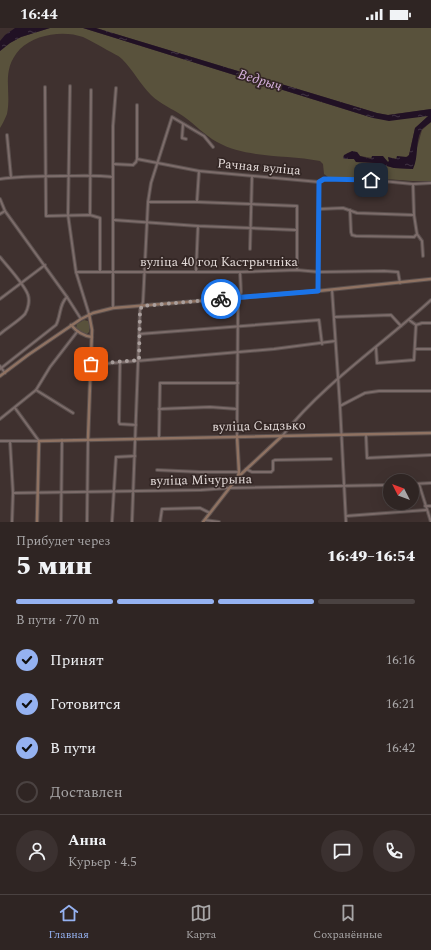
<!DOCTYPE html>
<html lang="ru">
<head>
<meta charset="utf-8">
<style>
  :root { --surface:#2f2523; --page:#3b3130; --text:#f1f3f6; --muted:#a7a5a6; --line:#4a4241; --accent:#95b2f1 }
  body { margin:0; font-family:Spectral,serif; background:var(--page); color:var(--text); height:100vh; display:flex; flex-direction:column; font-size:15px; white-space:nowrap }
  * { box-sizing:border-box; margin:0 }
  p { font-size:13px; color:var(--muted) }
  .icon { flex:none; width:22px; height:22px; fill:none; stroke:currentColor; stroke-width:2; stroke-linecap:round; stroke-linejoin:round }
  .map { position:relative; height:494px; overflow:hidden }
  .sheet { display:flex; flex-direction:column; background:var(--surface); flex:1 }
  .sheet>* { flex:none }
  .needle { width:26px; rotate:312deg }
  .tools { position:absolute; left:383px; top:446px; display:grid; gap:8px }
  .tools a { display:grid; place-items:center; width:36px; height:36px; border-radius:50%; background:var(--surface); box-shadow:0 4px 16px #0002,0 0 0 1px var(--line); font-size:20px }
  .pin { position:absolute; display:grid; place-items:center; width:34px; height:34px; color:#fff; margin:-17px; border-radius:8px; box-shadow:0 2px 6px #0006 }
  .courier { position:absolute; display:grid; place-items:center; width:40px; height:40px; margin:-20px; border:3px solid #1a73e8; border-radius:50%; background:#fff; color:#222; box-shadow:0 1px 5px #0007 }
  .summary em { font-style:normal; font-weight:800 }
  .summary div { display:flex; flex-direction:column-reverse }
  .summary { display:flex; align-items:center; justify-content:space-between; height:68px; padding:0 16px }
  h1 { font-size:26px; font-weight:800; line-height:30px }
  .bar { display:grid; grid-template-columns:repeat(4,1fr); gap:6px 4px; align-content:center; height:48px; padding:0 16px }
  .bar i { height:5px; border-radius:3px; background:var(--line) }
  .bar .current { background:var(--accent) }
  .bar p { grid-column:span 4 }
  .line { display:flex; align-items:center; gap:10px; padding:0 16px; border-top:1px solid var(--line) }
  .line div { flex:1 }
  .round { display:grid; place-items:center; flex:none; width:42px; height:42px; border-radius:21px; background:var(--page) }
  ol { padding:0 16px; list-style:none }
  li { display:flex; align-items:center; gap:12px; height:44px }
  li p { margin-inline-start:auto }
  li .icon { padding:4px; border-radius:50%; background:var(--accent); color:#111; stroke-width:4 }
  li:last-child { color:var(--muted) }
  li i { width:22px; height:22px; border:2px solid var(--line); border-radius:50% }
  .status { display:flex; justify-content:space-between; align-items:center; height:28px; padding:0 20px; background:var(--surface); direction:ltr }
  .status svg { height:11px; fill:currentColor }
  .menu { display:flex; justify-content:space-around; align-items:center; height:56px; border-top:1px solid var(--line); background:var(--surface); font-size:11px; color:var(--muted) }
  .menu a { display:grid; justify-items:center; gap:2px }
  .menu .current { color:var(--accent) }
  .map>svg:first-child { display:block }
  .green { fill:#59523c }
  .water { fill:url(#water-ripples) }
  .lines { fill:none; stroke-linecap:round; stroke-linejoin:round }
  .street-casing { stroke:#5a4f4d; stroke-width:4 }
  .secondary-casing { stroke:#5a4f4d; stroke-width:4.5 }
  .street { stroke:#7c6c6a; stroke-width:2 }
  .secondary { stroke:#8f7262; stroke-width:2.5 }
  .done { stroke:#aa9f9d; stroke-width:4; stroke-dasharray:0 7.2 }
  .route { stroke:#1a73e8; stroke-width:5 }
  .labels { text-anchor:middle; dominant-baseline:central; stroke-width:3.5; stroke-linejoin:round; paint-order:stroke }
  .street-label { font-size:13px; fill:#e3dad8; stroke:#342725 }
  .water-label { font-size:14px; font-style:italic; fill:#d7b1de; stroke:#342725 }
</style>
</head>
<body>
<div class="status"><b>16:44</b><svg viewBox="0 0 49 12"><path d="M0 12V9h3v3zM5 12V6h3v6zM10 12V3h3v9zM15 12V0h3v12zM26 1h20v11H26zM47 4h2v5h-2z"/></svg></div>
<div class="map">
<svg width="431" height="494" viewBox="0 0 431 494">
  <defs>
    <pattern id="water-ripples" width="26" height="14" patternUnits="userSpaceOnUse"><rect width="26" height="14" fill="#211124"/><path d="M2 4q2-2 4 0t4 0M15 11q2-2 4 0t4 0" fill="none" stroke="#413343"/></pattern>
  </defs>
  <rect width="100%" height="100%" fill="#3f312f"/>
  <g class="green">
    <path d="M50,0H83L373,90L429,88L415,100L409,127C403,132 395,131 388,130L389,133L388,134L385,132L360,128L357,124L347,125L345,131H354L356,134L376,135L394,140L411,141L422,102L431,94V153H412L360,149H328L324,146L323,136L320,133C287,126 247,131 217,114C204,107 195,96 183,88C173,81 160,76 151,67C140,56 133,42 122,31C118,27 112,25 107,22C99,17 91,13 83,9C64,2 35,6 20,21C0,43 12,62 7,86C5,91 3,95 0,100V23L10,15L21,9Z"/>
    <polygon points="96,0 431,0 431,81 388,87 377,85"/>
    <polygon points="84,292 88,293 90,298 89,304 86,307 78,303 76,300 77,296"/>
  </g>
  <g class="water">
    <polygon points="15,0 50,0 21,9 10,15 0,23 0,13 5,7"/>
    <path d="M83,0H96L377,85L388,87L431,81V94C428,97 423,99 421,103C415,114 419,129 413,141L394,140L376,135L356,134L354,131H345L343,130L344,127L352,123L357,124L360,128L371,131L372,128H383L388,134L389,133L388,129L396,131L397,128L407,129L409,127L415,100L428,88L389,93L373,90Z"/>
  </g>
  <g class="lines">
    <g class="street-casing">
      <g id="street">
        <polyline points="70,58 68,187 76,244 89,286"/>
        <polyline points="45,59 46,188 90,187 100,190 100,244"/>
        <polyline points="137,77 137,131"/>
        <polyline points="183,96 182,110 186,111"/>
        <polyline points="7,107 11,149"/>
        <polyline points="113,136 133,137 136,134 137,131 199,143 319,154 324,151 362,151 413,156 431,155"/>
        <path d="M0,151C20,148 42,148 62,148C79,148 96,147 113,149"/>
        <polyline points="0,171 5,183 67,269 81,291"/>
        <polyline points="197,173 199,143"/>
        <polyline points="148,174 197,174 297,178 297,242"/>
        <polyline points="320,181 343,180 357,185 413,187"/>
        <polyline points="350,182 351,204 352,207 356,208 414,209 417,206 414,187 413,156"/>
        <polyline points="0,186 5,183"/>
        <polyline points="90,187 91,62"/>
        <polyline points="114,192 198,198 296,202"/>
        <polyline points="417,206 422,213 423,228"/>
        <polyline points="250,221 252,148"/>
        <path d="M0,229C7,238 25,257 28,267C30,273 28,281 25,286C20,292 7,300 0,306"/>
        <polyline points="76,244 240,244 297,242 319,244 384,243 398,244 400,255"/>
        <polyline points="196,244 198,198"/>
        <polyline points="332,262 340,378 346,494"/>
        <polyline points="318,263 319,154"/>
        <polyline points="0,271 45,237"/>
        <polyline points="113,280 113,98 116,60"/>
        <polyline points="334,289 391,287 401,298"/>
        <polyline points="409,292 416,297 422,295 431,295"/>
        <polyline points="139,306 319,292 322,316"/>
        <polyline points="376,320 377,335 414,332 416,297"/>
        <polyline points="415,321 431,321"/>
        <polyline points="120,334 119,394 120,396 136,397"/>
        <polyline points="91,337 274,321 335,313"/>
        <polyline points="0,338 5,345"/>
        <path d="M0,341L56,297C61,288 59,276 67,269"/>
        <polyline points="36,362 73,385"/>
        <polyline points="340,378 365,365 379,363 431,363"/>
        <polyline points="15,380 39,413"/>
        <polyline points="159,381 210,379 237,381"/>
        <polyline points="0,391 36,362 50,339 77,304"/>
        <path d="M283,407C323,356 383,316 431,272"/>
        <polyline points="366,407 367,430 431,427"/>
        <polyline points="237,408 238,274 241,264 240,244"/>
        <polyline points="159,410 160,355 238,355"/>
        <polyline points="0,413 39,413"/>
        <polyline points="10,413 13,465 12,494"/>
        <polyline points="246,441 252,444 271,444 273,442 273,433 275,432 331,431"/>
        <polyline points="157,442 200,444 239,444"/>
        <polyline points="412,456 431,455"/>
        <polyline points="419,456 431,494"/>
        <polyline points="13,465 201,462 228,460 390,457"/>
        <polyline points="425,478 431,478"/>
        <polyline points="346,488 426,482"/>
        <polyline points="205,492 219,494"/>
        <polyline points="61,494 62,412"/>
        <polyline points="87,494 88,411"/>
        <polyline points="112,494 116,429 135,428"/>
        <polyline points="132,494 140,282 143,274 148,174 151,155 172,89 204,108 213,119"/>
        <polyline points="160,494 162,481 200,480 210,485"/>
      </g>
    </g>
    <g class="secondary-casing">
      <g id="secondary">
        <path d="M71,297C77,304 83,308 92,309"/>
        <polyline points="0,348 28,327 81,291 93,285 113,280 318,263 431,251"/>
        <polyline points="237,408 239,444 238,448"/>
        <polyline points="88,411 92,302 89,286"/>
        <polyline points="37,494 39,413 431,405"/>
        <polyline points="203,494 238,449 282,408"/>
      </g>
    </g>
    <use href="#street" class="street"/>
    <use href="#secondary" class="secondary"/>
  </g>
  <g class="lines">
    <polyline class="done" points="91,336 139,332 140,282 142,278 221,271"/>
    <polyline class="route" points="221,271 318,263 319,154 324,151 371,152"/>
  </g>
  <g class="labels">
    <g class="street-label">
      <text transform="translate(259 139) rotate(5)">Рачная вуліца</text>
      <text x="219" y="234">вуліца 40 год Кастрычніка</text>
      <text transform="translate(259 398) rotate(-1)">вуліца Сыдзько</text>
      <text transform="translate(201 452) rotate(-1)">вуліца Мічурына</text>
    </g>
    <g class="water-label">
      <text transform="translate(260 52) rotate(17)">Ведрыч</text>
    </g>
  </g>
</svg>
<div class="tools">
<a><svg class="needle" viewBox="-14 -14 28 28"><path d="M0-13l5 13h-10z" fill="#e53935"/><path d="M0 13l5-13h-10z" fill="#a7a5a6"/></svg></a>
</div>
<div class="pin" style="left:91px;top:336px;background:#ea580c"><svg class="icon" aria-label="bag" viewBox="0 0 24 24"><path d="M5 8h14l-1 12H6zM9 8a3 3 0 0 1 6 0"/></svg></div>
<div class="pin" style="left:371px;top:152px;background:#1f2937"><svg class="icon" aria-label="home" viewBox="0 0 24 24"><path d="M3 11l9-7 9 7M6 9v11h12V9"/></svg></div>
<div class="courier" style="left:221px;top:271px"><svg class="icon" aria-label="bike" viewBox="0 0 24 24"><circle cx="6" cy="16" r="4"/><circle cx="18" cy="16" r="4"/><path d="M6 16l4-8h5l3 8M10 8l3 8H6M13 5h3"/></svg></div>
</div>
<section class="sheet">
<div class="summary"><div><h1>5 мин</h1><p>Прибудет через</p></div><em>16:49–16:54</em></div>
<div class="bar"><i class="current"></i><i class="current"></i><i class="current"></i><i></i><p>В пути · 770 m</p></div>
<ol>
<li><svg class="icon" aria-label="check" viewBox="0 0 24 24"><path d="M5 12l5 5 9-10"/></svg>Принят<p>16:16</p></li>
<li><svg class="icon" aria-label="check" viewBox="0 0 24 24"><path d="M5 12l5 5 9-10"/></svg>Готовится<p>16:21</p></li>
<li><svg class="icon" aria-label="check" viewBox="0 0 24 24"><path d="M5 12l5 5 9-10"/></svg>В пути<p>16:42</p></li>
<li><i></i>Доставлен</li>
</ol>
<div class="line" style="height:72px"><a class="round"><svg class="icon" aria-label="person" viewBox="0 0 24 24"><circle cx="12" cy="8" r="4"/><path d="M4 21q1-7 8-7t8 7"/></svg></a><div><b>Анна</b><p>Курьер · 4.5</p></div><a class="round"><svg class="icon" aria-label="chat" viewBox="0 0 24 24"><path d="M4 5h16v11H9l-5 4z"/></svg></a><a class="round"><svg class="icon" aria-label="phone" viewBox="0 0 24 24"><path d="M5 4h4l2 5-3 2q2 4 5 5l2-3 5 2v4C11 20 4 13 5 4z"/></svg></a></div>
</section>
<nav class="menu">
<a class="current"><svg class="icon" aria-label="home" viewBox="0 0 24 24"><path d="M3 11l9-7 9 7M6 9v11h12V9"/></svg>Главная</a>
<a><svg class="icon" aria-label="map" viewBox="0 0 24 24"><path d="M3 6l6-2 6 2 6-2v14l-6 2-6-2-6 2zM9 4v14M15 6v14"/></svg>Карта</a>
<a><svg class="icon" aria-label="saved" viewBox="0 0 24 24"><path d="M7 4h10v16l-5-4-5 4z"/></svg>Сохранённые</a>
</nav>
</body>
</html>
